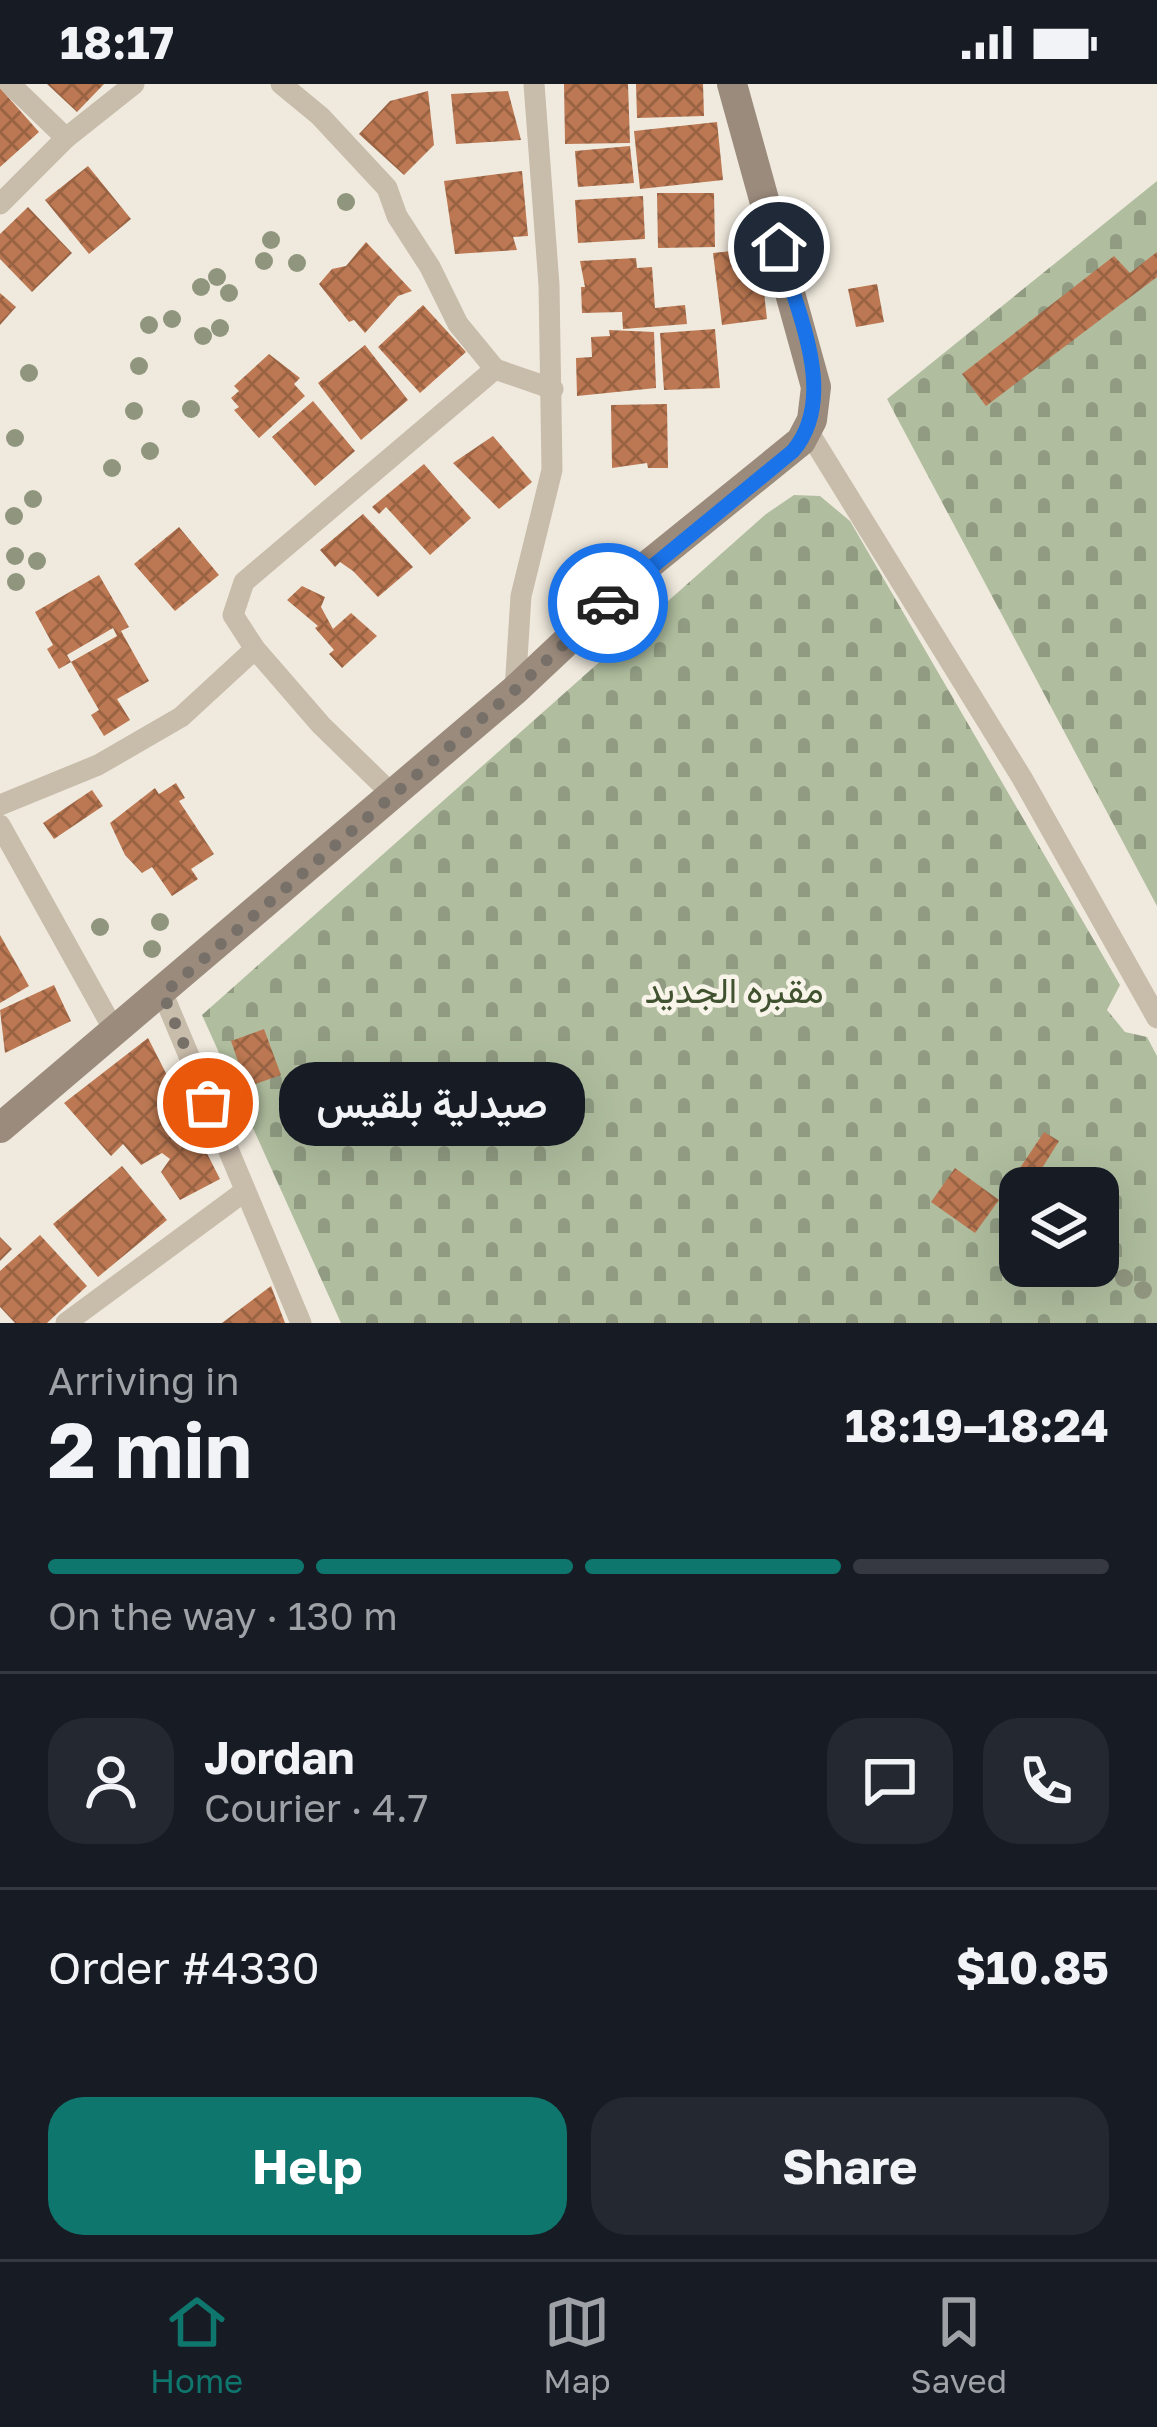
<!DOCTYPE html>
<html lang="en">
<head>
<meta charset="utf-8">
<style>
  :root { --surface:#171b24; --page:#242831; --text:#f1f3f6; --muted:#9ea1a6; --line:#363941; --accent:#0f766e }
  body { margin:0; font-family:"Golos Text",Vazirmatn,sans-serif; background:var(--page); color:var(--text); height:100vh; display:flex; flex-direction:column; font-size:45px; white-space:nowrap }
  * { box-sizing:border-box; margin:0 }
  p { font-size:39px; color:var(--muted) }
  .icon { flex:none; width:66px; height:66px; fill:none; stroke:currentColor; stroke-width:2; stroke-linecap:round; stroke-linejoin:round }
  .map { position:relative; height:1239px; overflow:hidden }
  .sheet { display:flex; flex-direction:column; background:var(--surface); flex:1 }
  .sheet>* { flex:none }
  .tools { position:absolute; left:999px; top:1083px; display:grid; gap:24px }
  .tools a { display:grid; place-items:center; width:120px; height:120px; border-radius:24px; background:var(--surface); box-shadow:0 12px 48px #0002; font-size:60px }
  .pin { position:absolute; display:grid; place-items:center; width:102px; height:102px; color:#fff; margin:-51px; border:6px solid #fff; border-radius:50%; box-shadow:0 3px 12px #0007 }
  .courier { position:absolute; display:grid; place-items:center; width:120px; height:120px; margin:-60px; border:9px solid #1a73e8; border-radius:50%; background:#fff; color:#222; box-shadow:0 3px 15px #0007 }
  .bubble { position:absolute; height:84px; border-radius:36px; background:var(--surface); box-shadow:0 12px 48px #0002; font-size:39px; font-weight:700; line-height:84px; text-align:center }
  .headline em { font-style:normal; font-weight:700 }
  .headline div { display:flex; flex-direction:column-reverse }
  .headline { display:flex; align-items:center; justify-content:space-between; height:204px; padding:0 48px }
  h1 { font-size:78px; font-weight:700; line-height:90px }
  .bar { display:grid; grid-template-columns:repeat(4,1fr); gap:18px 12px; align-content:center; height:144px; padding:0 48px }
  .bar i { height:15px; border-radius:9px; background:var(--line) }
  .bar .on { background:var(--accent) }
  .bar p { grid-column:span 4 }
  .line { display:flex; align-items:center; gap:30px; padding:0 48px; border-top:3px solid var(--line) }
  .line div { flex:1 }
  .round { display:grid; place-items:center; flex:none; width:126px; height:126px; border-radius:36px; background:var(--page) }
  .primary-button { display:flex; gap:24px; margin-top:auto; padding:24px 48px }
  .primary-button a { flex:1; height:138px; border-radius:36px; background:var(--accent); color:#fff; font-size:48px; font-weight:700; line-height:138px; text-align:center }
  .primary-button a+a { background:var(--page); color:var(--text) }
  .status { display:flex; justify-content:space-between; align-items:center; height:84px; padding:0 60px; background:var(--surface); direction:ltr }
  .status svg { height:33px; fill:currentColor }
  .tabs { display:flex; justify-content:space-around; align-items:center; height:168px; border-top:3px solid var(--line); background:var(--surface); font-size:33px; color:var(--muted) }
  .tabs a { display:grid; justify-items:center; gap:6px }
  .tabs .on { color:var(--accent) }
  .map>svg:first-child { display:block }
  .cemetery { fill:url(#cemetery-stones); fill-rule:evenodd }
  .building { fill:url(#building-cross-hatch) }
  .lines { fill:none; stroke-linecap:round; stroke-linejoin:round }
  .street { stroke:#c8bcab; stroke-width:21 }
  .secondary { stroke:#9b8b7d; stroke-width:30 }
  .tree { fill:#90967e }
  .done { stroke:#777069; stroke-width:12; stroke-dasharray:0 21.6 }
  .route { stroke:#1a73e8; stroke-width:15 }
  .labels { text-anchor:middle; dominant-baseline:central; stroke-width:9; stroke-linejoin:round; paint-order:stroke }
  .park-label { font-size:36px; fill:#415230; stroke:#f8f4ea }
</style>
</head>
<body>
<div class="status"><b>18:17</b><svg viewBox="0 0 49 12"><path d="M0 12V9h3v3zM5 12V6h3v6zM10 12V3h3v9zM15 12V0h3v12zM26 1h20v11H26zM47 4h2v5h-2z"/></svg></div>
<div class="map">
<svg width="1157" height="1239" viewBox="0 0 1157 1239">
  <defs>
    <pattern id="cemetery-stones" width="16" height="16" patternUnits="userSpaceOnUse" patternTransform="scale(3)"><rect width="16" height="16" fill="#b0be9f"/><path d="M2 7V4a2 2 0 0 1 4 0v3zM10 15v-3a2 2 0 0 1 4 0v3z" fill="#909b82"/></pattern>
    <pattern id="building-cross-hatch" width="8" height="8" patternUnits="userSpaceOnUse" patternTransform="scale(3)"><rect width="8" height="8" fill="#bb7852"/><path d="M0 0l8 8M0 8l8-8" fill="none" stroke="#996344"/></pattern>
  </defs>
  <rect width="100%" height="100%" fill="#f0eade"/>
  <g class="cemetery">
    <polygon points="1157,97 1157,822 887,315"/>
    <path d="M794,411L820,412L850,437L1120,901L1107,926L1125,948L1147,953L1157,972V1239H341L202,931L766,430ZM1020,1104H1098V1182H1020Z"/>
  </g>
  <g class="building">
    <polygon points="47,0 104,0 77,28"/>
    <polygon points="564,0 628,0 630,59 565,60"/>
    <polygon points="636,0 703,0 704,32 637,34"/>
    <polygon points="0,4 39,48 0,83"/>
    <polygon points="428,7 434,61 404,91 359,50 390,17"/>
    <polygon points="508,7 521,56 456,60 451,10"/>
    <polygon points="717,38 723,96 640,105 634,47"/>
    <polygon points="630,62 634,99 578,103 575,67"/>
    <polygon points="88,82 131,135 89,170 45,116"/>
    <polygon points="522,87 528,152 513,153 517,166 455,170 444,97"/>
    <polygon points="657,109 714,109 715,163 658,164"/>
    <polygon points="643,112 645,155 578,159 575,116"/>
    <polygon points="28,123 72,169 32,208 0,175 0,150"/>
    <polygon points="366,158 412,207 398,212 365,249 354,236 349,238 319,200 332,185 346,182"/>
    <polygon points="759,164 767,235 722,241 713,169"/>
    <polygon points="1157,168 1157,193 986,322 962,290 1114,172 1130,189"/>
    <polygon points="636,174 637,184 652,183 655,224 685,221 687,240 623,245 622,228 582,229 581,203 585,203 580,177"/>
    <polygon points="877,200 884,238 856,243 848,205"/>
    <polygon points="0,209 16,223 0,241"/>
    <polygon points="423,221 466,268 420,309 378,263"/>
    <polygon points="715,245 720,304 664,306 660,249"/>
    <polygon points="609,246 654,248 656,304 577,312 576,274 592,273 591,253 610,252"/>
    <polygon points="365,261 408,316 361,356 318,299"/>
    <polygon points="269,270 300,294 294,300 305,312 259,354 234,326 239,323 231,314 239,307 234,302"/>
    <polygon points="313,317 355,367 315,402 272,353"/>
    <polygon points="667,320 668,384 648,384 647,379 612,384 611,321"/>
    <polygon points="493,352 532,398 499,425 453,379"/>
    <polygon points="424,380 471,434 430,471 386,423 379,430 372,423"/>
    <polygon points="363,430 413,483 378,513 353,487 340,478 335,483 320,466"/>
    <polygon points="179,443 219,491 175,527 134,480"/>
    <polygon points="99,491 129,543 121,547 149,597 117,615 130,636 104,652 91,631 99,626 71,578 117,552 113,544 67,571 71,578 59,585 47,565 53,561 35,528"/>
    <polygon points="302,502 325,513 321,523 333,545 351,529 377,552 342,584 329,570 334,566 315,544 318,542 287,516"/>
    <polygon points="176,699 185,714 179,717 214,770 191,785 198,795 172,812 152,783 142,789 125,771 110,739 155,704 159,710"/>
    <polygon points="92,706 103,722 54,755 43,739"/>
    <polygon points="0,851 29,902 0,919"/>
    <polygon points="54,901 71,937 5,969 0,926"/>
    <polygon points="264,945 281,991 247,1003 231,957"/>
    <polygon points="148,954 220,1095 180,1116 161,1088 170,1075 162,1069 141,1081 123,1060 111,1072 64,1019"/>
    <polygon points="1044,1048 1059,1057 1039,1089 1062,1104 1024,1104 1012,1096"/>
    <polygon points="122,1082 167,1136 98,1193 53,1140"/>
    <polygon points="955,1084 999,1116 975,1149 931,1118"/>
    <polygon points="40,1151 87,1202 47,1239 15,1239 0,1223 0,1187"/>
    <polygon points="0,1153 12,1165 0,1177"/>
    <polygon points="271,1202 285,1239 222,1239"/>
  </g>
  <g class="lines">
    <g class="street">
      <polyline points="10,0 66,54"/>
      <polyline points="281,0 320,32 387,104 397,132 430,183 458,240 495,285 553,305"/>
      <polyline points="0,120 66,54 134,0"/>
      <polyline points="808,347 1022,694 1157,934"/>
      <polyline points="255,565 233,531 244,498 495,285"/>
      <polyline points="515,606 521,512 552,386 549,201 534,0"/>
      <polyline points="0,721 98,681 181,633 255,565 321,641 393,711"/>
      <polyline points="0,741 114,946"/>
      <polyline points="163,910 301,1239"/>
      <polyline points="66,1239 245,1107"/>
    </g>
    <polyline class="secondary" points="0,1044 515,606 648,481 801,357 812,336 816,303 732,0"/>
  </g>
  <g class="tree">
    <circle cx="346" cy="118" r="9"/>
    <circle cx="271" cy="156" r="9"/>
    <circle cx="264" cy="177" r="9"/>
    <circle cx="297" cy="179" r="9"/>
    <circle cx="217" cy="193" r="9"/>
    <circle cx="201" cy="203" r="9"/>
    <circle cx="229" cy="209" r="9"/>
    <circle cx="172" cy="235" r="9"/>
    <circle cx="149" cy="241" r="9"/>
    <circle cx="220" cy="244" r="9"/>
    <circle cx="203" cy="252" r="9"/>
    <circle cx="139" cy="282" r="9"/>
    <circle cx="29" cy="289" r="9"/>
    <circle cx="191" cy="325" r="9"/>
    <circle cx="134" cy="327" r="9"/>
    <circle cx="15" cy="354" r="9"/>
    <circle cx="150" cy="367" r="9"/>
    <circle cx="112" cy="384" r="9"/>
    <circle cx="33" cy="415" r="9"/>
    <circle cx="14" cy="432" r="9"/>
    <circle cx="15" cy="472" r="9"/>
    <circle cx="37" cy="477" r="9"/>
    <circle cx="16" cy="498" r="9"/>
    <circle cx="160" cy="838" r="9"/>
    <circle cx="100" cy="843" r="9"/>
    <circle cx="152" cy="865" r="9"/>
    <circle cx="1124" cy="1194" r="9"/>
    <circle cx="1143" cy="1206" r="9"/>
  </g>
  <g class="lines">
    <polyline class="done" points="208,1019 163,910 515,606 608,519"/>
    <path class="route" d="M608,519L793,367C840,311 795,225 779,163"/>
  </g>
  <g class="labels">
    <g class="park-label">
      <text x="734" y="905">مقبره الجديد</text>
    </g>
  </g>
</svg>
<div class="tools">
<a><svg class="icon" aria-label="layers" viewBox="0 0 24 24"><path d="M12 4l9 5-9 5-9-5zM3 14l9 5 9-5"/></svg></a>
</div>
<div class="pin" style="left:208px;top:1019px;background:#ea580c"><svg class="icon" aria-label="bag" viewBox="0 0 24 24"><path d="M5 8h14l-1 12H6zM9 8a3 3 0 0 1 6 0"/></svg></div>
<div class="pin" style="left:779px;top:163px;background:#1f2937"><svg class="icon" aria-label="home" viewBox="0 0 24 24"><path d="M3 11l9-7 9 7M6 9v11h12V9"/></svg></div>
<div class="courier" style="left:608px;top:519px"><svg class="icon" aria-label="car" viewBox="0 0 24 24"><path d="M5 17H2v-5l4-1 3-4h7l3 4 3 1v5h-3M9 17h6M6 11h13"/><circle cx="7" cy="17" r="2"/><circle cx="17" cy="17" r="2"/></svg></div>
<div class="bubble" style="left:279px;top:978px;width:306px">صيدلية بلقيس</div>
</div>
<section class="sheet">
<div class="headline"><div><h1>2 min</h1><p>Arriving in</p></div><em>18:19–18:24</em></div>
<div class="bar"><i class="on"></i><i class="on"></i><i class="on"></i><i></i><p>On the way · 130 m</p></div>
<div class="line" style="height:216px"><a class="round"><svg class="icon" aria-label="person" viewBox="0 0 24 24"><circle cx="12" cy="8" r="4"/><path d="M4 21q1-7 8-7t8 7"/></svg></a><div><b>Jordan</b><p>Courier · 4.7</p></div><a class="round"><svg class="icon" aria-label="chat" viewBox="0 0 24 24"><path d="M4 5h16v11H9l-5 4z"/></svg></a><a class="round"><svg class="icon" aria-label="phone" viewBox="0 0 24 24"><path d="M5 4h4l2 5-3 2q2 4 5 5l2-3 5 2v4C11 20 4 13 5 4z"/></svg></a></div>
<div class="line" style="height:156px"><div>Order #4330</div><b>$10.85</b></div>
<div class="primary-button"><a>Help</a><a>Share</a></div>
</section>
<nav class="tabs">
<a class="on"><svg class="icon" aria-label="home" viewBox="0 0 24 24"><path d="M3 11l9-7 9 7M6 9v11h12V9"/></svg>Home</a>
<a><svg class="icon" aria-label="map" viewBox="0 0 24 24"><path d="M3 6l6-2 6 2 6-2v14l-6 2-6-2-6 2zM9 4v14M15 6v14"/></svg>Map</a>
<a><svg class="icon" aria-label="saved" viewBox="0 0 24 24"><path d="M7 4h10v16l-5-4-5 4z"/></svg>Saved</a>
</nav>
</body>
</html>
